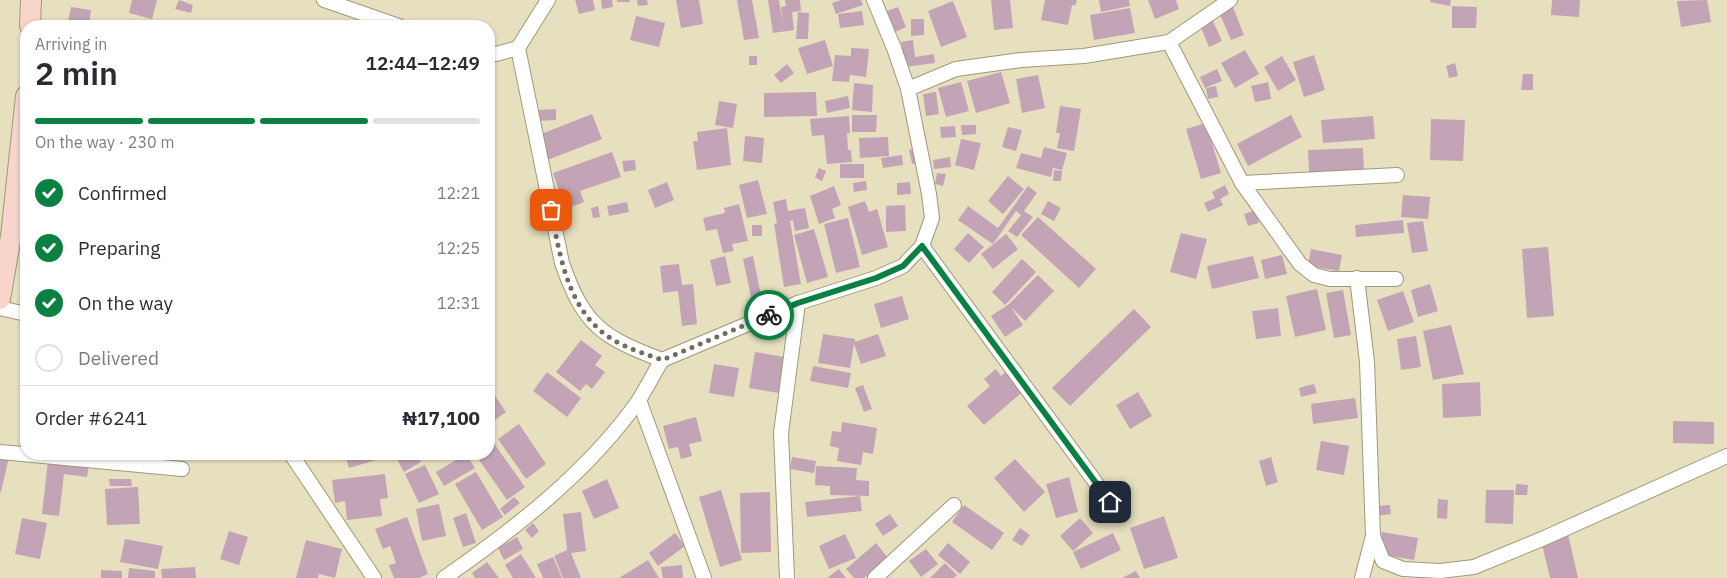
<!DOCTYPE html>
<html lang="en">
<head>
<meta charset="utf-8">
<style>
  :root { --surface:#fff; --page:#f2f2f3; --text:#2b2b33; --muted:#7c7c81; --line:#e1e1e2; --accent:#0b8043 }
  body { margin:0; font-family:"IBM Plex Sans",sans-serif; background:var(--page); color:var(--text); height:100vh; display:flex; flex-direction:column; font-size:19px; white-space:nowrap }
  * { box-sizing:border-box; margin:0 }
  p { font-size:16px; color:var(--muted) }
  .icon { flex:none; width:28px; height:28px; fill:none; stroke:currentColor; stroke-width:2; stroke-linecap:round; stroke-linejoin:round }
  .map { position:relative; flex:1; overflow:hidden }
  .sheet { position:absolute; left:20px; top:20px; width:475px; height:440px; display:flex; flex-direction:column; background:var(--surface); border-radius:20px; box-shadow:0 1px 4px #0004 }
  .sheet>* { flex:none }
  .pin { position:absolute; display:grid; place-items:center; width:42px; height:42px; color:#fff; margin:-21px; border-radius:10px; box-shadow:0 2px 8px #0006 }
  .courier { position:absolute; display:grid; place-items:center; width:50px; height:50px; margin:-25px; border:4px solid #0b8043; border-radius:50%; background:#fff; color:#222; box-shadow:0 1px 6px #0007 }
  .headline em { font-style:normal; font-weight:600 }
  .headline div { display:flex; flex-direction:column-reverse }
  .headline { display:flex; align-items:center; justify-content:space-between; height:85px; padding:0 15px }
  h1 { font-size:32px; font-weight:600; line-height:38px }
  .bar { display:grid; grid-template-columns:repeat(4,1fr); gap:8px 5px; align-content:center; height:60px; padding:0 15px }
  .bar i { height:6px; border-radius:4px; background:var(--line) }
  .bar .current { background:var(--accent) }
  .bar p { grid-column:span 4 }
  .line { display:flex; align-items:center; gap:12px; padding:0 15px; border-top:1px solid var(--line) }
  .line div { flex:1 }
  ol { padding:0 15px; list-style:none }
  li { display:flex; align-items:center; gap:15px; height:55px }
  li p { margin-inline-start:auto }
  li .icon { padding:5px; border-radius:50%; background:var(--accent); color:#fff; stroke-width:4 }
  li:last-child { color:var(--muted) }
  li i { width:28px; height:28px; border:2px solid var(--line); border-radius:50% }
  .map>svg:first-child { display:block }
  .building { fill:#c3a4b6 }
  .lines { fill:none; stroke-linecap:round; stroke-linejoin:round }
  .street-casing { stroke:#9f9879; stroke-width:16 }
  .secondary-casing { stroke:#9f9879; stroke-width:22 }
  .street { stroke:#fff; stroke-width:14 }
  .secondary { stroke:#f7d5ca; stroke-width:20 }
  .done { stroke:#716d59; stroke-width:5; stroke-dasharray:0 9 }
  .route { stroke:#0b8043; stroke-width:6 }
</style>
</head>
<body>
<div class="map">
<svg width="1727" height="578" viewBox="0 0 1727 578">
  <rect width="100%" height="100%" fill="#e7e0bf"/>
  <g class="building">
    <polygon points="132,0 157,0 152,19 129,13"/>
    <polygon points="179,0 193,5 191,13 175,9"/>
    <polygon points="575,0 593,0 595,10 579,14"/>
    <polygon points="601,0 612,0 613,7 602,9"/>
    <rect x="617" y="0" width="13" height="2"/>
    <polygon points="637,0 647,0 648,5 638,6"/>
    <polygon points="676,0 699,0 703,24 681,28"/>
    <polygon points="737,0 752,0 759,38 744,40"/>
    <polygon points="768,0 779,0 783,25 781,7 786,6 785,0 800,0 801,11 792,12 794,30 773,33"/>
    <polygon points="841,0 861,0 863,5 836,14 832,3"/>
    <polygon points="991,0 1010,0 1013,28 994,30"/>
    <polygon points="1045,0 1077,0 1075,6 1072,5 1068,25 1041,20"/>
    <polygon points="1099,0 1129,0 1130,6 1101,12"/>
    <polygon points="1148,0 1176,0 1179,9 1155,19"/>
    <polygon points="1430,0 1451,0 1450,6 1430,2"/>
    <polygon points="1552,0 1580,0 1579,17 1551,15"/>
    <polygon points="1707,0 1711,22 1681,27 1677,1"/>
    <polygon points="953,1 967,37 941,47 928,11"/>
    <polygon points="1452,6 1477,7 1476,28 1452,28"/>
    <polygon points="71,7 91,10 89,26 67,26"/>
    <polygon points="898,7 906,27 895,32 887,11"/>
    <polygon points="1233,7 1244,35 1231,40 1219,12"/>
    <polygon points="1130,8 1135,33 1094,40 1090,15"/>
    <polygon points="862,11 864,25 840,28 838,14"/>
    <polygon points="798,12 809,13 808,39 796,39"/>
    <polygon points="636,16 665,23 659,47 630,40"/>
    <polygon points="1211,17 1222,41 1209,47 1199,23"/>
    <polygon points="911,19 924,19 924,35 911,36"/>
    <polygon points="825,40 833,66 807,74 798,48"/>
    <polygon points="913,40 915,57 934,54 935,63 905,67 901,42"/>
    <polygon points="851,48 869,49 866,77 850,75 849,82 832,81 835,55 851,56"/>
    <polygon points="1245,50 1259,74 1235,88 1221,63"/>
    <polygon points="1314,55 1325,90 1304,97 1293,62"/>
    <rect x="749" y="56" width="8" height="9"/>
    <polygon points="1282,56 1296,80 1278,91 1264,67"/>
    <polygon points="1455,63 1458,76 1449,78 1446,66"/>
    <polygon points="787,64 794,73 781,83 774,75"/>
    <polygon points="1217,69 1222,81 1205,88 1200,77"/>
    <polygon points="1001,72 1010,103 976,113 967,81"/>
    <polygon points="1523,74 1533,74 1533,90 1521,90"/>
    <polygon points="1038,75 1045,108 1022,113 1016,79"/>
    <polygon points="961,82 969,111 946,117 938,88"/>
    <polygon points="1268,82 1271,99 1255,102 1251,86"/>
    <polygon points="854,83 873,85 872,112 852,110"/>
    <polygon points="1216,86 1218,97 1208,99 1206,88"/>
    <polygon points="816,92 817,116 764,117 764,93"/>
    <polygon points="936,92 939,114 926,116 923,94"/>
    <polygon points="848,96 850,108 827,113 825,101"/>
    <polygon points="719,101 737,104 733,128 715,125"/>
    <polygon points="1060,106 1081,109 1074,151 1057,148 1060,133 1056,133"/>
    <polygon points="556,109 556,120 538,121 537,110"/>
    <polygon points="592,114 602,139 545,161 536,136"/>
    <polygon points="852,115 877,115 876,132 852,132"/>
    <polygon points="1291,115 1302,137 1248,166 1237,144"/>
    <polygon points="849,116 850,133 847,133 848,150 851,150 852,162 827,164 824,135 812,136 810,119"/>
    <polygon points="1373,116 1375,139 1323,143 1321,120"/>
    <polygon points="1431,119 1465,120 1463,161 1430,160"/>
    <polygon points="1206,123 1221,173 1201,179 1186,129"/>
    <polygon points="961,125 976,125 976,134 962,135"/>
    <polygon points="955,126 956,137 941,138 940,127"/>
    <polygon points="1008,127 1022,130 1016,151 1002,147"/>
    <polygon points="727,128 731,165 697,170 693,141 698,141 697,132"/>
    <polygon points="745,136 764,138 762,163 743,161"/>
    <polygon points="888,137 889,156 860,158 859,138"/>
    <polygon points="961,139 981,143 974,170 955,165"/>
    <polygon points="1044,147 1067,153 1062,170 1053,168 1051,177 1016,168 1021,153 1041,158"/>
    <polygon points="918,148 921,163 912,164 909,150"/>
    <polygon points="1363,148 1364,170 1309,173 1308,150"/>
    <polygon points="612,152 621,177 580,191 584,202 565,209 553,173"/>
    <polygon points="902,155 903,165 883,168 881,158"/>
    <polygon points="950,157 951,167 934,169 933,160"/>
    <polygon points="635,160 636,170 624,172 622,161"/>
    <rect x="840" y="164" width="24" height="14"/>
    <polygon points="819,168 826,171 822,181 815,177"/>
    <polygon points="1054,170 1062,171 1061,181 1053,181"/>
    <polygon points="937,173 946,174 943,186 935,184"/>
    <polygon points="1008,176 1024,189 1003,214 988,201"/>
    <polygon points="758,180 767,214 747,218 739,185"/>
    <polygon points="866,181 867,190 854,192 853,183"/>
    <polygon points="667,182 674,200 655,208 648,190"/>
    <polygon points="910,182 911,194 897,195 897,183"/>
    <polygon points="1225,185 1229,194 1220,199 1223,205 1208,212 1204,203 1215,198 1212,192"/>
    <polygon points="834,186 841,205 832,209 835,218 819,224 810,196"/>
    <polygon points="1028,186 1037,193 1024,211 1033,217 1017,237 1008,231 1021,215 1016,211 993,244 958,220 968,206 998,228"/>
    <polygon points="1403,195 1430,197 1428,219 1401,217"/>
    <polygon points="786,199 788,211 805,208 809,228 795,231 793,220 790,221 801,284 784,287 774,224 777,223 773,202"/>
    <polygon points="865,201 869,212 877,209 888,247 862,255 848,207"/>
    <polygon points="1048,201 1061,208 1054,221 1041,214"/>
    <polygon points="627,202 629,212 609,216 607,206"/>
    <polygon points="739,204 748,241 732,244 734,251 723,253 717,229 706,231 703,218 725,213 724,208"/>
    <polygon points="905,205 906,231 886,232 886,206"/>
    <polygon points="598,206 600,217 593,218 591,208"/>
    <polygon points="1255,210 1259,223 1248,226 1244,214"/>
    <polygon points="1038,217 1096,269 1079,288 1021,235"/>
    <polygon points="848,218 860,267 836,273 824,224"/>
    <polygon points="1403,220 1404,233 1356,237 1355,225"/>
    <polygon points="1423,221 1428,251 1412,253 1407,223"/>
    <rect x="752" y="225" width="10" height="11"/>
    <polygon points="814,229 828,277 807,283 794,235"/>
    <polygon points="968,233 984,247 969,263 954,249"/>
    <polygon points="1181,233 1207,239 1196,279 1170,272"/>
    <polygon points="1006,234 1018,249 993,269 981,254"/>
    <polygon points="1548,247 1554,316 1527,318 1522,249"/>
    <polygon points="1311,249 1342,255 1339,271 1308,266"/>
    <polygon points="1282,255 1287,274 1265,279 1261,260"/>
    <polygon points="725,256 731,283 716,286 710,260"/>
    <polygon points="753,256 762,300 752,302 743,259"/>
    <polygon points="1253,256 1259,278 1212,289 1207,266"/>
    <polygon points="1022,259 1036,272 1005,305 992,292"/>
    <polygon points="679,264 682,285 693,284 697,324 682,326 678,291 663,293 660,266"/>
    <polygon points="1038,275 1054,291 1025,321 1011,307 1023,325 1005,337 991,316 1009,304"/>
    <polygon points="1430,284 1438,311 1418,317 1411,290"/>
    <polygon points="1317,289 1326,330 1295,337 1286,296"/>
    <polygon points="1343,290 1351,335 1334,338 1326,293"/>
    <polygon points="1403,291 1414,322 1388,331 1377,300"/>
    <polygon points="902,296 909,319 881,328 874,304"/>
    <polygon points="1278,308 1281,336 1256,339 1252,311"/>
    <polygon points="1134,309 1151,327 1070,406 1052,388"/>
    <polygon points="1451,325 1464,374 1433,380 1423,331"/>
    <polygon points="823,334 855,339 855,342 878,334 886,356 861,364 854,344 850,368 818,363"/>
    <polygon points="1416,336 1421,367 1401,370 1397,339"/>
    <polygon points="581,340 602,356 595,365 605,372 592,389 586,384 580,391 556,372"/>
    <polygon points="755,352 785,357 779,393 749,388"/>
    <polygon points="714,364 739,368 734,397 709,393"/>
    <polygon points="813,366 851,373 848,388 810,381"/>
    <polygon points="996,369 1001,376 1009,369 1026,389 984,425 967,406 990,386 984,379"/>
    <polygon points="547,372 581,398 567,417 533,391"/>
    <polygon points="1480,382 1481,416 1443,418 1442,384"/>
    <polygon points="1314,384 1317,393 1301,397 1299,388"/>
    <polygon points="863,385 872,409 864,412 855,388"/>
    <polygon points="489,387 506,412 489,424"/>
    <polygon points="1138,392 1152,416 1130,429 1116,405"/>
    <polygon points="1355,398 1358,418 1313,424 1311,404"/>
    <polygon points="696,417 702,441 689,444 692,456 681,459 678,447 669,449 663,426"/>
    <polygon points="1673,421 1714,422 1714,444 1673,443"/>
    <polygon points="842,422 877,428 873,454 863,452 861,465 837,461 839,448 830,446 832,431 841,432"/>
    <polygon points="519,424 546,464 526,479 498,439"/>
    <polygon points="491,439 525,487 507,500 475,454 489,454"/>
    <polygon points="1321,441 1349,446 1344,475 1316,470"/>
    <polygon points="146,454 160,454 159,457"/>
    <polygon points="196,454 212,454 211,458"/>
    <polygon points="350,454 385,454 386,457 349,468 345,455"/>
    <polygon points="394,454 416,454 421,462 404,472"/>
    <polygon points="466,454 475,468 444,486 436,472"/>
    <polygon points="0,455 9,457 1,492 0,492"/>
    <polygon points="792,457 816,461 814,473 790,469"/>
    <polygon points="1271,457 1278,482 1266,486 1259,461"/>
    <polygon points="1015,459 1045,492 1024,512 994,478"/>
    <polygon points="48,460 89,465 87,477 64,474 59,516 42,514"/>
    <polygon points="425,465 439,494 419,503 405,474"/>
    <polygon points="816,466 857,468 856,480 869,481 869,496 830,495 830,486 815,485"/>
    <polygon points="476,472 503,517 482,530 455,484"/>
    <polygon points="385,474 388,498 380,499 382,516 347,520 345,501 335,503 332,480"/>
    <polygon points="1069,477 1078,512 1056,518 1046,484"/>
    <polygon points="109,479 131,479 132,486 110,486"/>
    <polygon points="607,479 619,508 594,519 582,491"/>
    <polygon points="1516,484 1528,485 1527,495 1515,495"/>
    <polygon points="138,487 140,524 107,525 105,489"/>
    <polygon points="721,490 742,560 720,567 699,497"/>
    <polygon points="1486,490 1514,490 1513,524 1485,523"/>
    <polygon points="770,492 771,552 741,553 740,493"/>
    <polygon points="860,496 862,511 807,517 805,502"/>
    <polygon points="514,497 520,503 505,515 500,509"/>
    <polygon points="1438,499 1448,500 1447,519 1437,518"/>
    <polygon points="439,504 446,536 422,541 416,509"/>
    <polygon points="964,505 1004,533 992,550 952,522"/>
    <polygon points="1390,505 1391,514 1377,516 1376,506"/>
    <polygon points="581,512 586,551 571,553 581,578 563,578 554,556 567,550 563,514"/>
    <polygon points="466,513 476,543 463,547 453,518"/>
    <polygon points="890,514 898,526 883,536 875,524"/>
    <polygon points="1164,516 1178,558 1144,569 1130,528"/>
    <polygon points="407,517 428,574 419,578 394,578 389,565 396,563 390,546 383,549 375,529"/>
    <polygon points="22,518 47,523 40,559 15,554"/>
    <polygon points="1080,518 1093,533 1073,551 1060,536"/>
    <polygon points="533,523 539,531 532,538 525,530"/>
    <polygon points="1020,528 1030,535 1022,546 1012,540"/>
    <polygon points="229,531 248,537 239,565 220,559"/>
    <polygon points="1382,532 1418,538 1414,560 1379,554"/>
    <polygon points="675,533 685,546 658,566 649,553"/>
    <polygon points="1113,533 1121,550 1081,569 1073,552"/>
    <polygon points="845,534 856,558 829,569 819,546"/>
    <polygon points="1568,534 1578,578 1550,578 1541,540"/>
    <polygon points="517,537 523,549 504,560 498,548"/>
    <polygon points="125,539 163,546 158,569 120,562"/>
    <polygon points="306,540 342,549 335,578 319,574 318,578 296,578"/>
    <polygon points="876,543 888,558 864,578 854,578 846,569"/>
    <polygon points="948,543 970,562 960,574 938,555"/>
    <polygon points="926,549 938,564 921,577 909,561"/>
    <polygon points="521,554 536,578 513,578 505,565"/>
    <polygon points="553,557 562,578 543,578 537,564"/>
    <polygon points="648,560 659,578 619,578"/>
    <polygon points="487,562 499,578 475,578 472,573"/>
    <polygon points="945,563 957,575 954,578 930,578"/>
    <polygon points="682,565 683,578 663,578 661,567"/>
    <polygon points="195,567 196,578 162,578 161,569"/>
    <polygon points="129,568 155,571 155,578 128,578"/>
    <polygon points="839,569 846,578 827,578"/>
    <polygon points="101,570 122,571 122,578 101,578"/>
    <polygon points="1136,571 1140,578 1122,578"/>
  </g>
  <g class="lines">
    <g class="street-casing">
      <g id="street">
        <polyline points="324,0 399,26"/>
        <polyline points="1169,42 1242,183 1300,264 1314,275 1330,279 1396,279"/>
        <path d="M518,48L562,263C584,326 602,337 662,360L798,303L876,278L903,266L922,246L932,218L929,194L908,89L894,48L874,0"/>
        <polyline points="489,53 496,54 518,48 548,0"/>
        <polyline points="908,89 956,69 1021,60 1084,56 1169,42 1230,0"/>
        <polyline points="1242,183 1397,175"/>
        <polyline points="922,246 1110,502"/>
        <polyline points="1357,278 1367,362 1373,536 1383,561 1403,569 1440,571 1474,567 1542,539 1727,456"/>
        <polyline points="0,308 26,314"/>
        <polyline points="639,400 704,578"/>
        <polyline points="0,452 182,469"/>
        <polyline points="291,454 374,578"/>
        <path d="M444,578C516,528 588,472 639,400C647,387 654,373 662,360"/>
        <polyline points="787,578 781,433 798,303"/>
        <polyline points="875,578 954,505"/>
        <polyline points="1362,578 1373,536"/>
      </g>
    </g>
    <g class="secondary-casing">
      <g id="secondary">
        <polyline points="30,26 31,0"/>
        <polyline points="0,299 11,236 26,96"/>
      </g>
    </g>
    <use href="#street" class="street"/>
    <use href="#secondary" class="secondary"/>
  </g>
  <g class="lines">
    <path class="done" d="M551,210C561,261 569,320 623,345C635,351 649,355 662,360L769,315"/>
    <polyline class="route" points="769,315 798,303 876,278 903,266 922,246 1110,502"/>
  </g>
</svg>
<div class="pin" style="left:551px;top:210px;background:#ea580c"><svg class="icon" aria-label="bag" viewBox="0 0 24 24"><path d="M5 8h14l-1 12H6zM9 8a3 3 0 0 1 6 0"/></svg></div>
<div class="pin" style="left:1110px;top:502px;background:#1f2937"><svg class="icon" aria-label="home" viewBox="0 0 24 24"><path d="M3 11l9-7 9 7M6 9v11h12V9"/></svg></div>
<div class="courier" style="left:769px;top:315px"><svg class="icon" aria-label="bike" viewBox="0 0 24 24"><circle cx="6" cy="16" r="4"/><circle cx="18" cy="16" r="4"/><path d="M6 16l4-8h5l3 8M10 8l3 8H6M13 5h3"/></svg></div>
<section class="sheet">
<div class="headline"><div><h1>2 min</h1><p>Arriving in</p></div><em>12:44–12:49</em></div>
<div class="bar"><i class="current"></i><i class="current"></i><i class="current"></i><i></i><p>On the way · 230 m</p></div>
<ol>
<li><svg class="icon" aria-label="check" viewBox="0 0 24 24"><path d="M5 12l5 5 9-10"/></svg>Confirmed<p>12:21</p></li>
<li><svg class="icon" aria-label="check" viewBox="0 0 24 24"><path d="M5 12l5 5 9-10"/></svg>Preparing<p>12:25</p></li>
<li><svg class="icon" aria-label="check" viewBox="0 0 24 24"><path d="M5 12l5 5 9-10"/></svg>On the way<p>12:31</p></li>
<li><i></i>Delivered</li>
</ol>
<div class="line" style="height:65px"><div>Order #6241</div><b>₦17,100</b></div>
</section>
</div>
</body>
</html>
